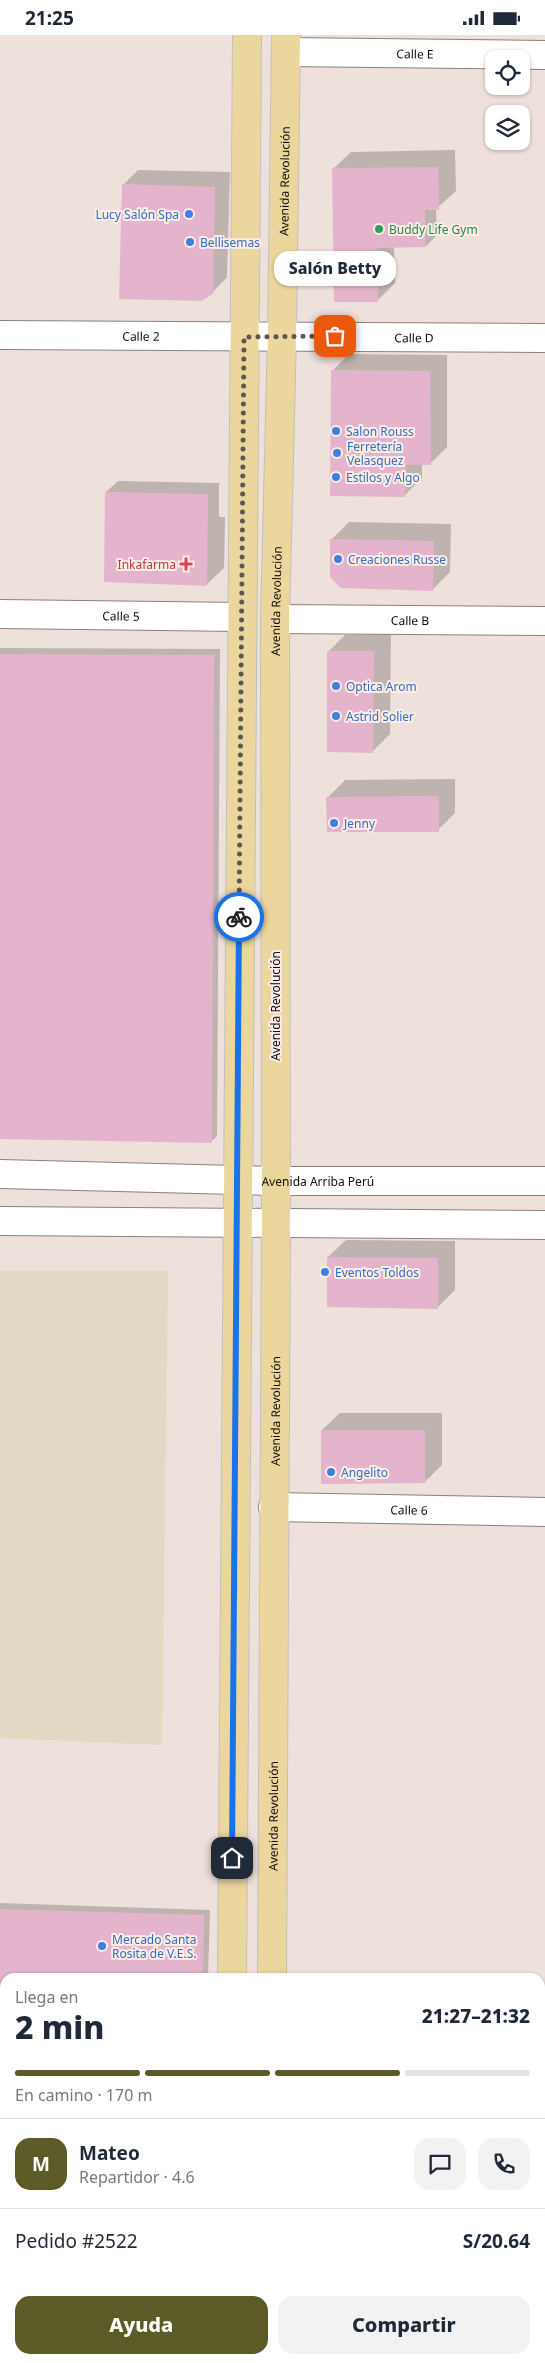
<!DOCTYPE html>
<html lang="es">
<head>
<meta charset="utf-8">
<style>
  :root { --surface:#fff; --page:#f2f2f3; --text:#1f2937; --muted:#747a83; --line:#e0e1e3; --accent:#5c5a27 }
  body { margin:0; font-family:"Noto Sans",sans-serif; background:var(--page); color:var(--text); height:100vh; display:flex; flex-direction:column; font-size:19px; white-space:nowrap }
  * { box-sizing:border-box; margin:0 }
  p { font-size:16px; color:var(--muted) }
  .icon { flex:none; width:28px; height:28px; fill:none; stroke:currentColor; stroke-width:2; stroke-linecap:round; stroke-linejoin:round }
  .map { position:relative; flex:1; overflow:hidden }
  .drawer { position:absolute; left:0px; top:1938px; width:545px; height:391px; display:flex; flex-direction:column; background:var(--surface); border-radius:15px 15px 0 0; box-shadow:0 1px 4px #0004 }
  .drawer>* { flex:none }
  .tools { position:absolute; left:485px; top:15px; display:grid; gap:10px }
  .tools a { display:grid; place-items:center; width:45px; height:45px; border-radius:10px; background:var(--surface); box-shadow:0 1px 4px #0004; font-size:25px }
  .pin { position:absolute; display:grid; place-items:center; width:42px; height:42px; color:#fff; margin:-21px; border-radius:10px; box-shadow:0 2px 8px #0006 }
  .courier { position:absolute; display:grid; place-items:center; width:50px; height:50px; margin:-25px; border:4px solid #1a73e8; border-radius:50%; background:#fff; color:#222; box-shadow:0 1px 6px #0007 }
  .bubble { position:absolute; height:35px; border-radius:15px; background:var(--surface); box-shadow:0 1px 4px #0004; font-size:16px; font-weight:800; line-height:35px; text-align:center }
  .head em { font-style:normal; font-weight:800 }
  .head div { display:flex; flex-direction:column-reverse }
  .head { display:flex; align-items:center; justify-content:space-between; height:85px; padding:0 15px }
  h1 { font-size:32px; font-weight:800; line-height:38px }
  .bar { display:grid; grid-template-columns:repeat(4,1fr); gap:8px 5px; align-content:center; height:60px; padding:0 15px }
  .bar i { height:6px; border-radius:4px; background:var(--line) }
  .bar .current { background:var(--accent) }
  .bar p { grid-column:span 4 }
  .line { display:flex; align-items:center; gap:12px; padding:0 15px; border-top:1px solid var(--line) }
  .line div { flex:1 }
  .round { display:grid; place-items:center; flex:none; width:52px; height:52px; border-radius:15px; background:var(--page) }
  .cta { display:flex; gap:10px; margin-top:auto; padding:10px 15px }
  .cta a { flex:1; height:58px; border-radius:15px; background:var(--accent); color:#fff; font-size:20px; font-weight:800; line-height:58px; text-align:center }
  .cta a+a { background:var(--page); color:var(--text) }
  .status { display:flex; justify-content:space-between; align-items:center; height:35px; padding:0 25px; background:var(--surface); direction:ltr }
  .status svg { height:14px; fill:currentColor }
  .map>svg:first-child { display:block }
  .education { fill:#e3d8c4 }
  .shadow { fill:#0003 }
  .building { fill:#e4b4cd }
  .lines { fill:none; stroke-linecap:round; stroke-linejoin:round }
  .minor-casing { stroke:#8d807a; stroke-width:30 }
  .major-casing { stroke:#c1c0bf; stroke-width:30 }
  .minor { stroke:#fff; stroke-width:28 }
  .major { stroke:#ebd69d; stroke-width:28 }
  .done { stroke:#5e5653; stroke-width:5; stroke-dasharray:0 9 }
  .route { stroke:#1a73e8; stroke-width:6 }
  .shop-dot { fill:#3f7fe0; stroke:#fcede7; stroke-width:2 }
  .leisure-dot { fill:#2e9e5b; stroke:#fcede7; stroke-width:2 }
  .health-dot { fill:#e0444e; stroke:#fcede7; stroke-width:2 }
  .labels { text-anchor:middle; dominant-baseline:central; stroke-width:4; stroke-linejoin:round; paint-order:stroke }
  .street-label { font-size:12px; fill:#110c0a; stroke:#fcede7 }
  .shop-label { font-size:12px; fill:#366cbe; stroke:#fcede7; text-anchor:start }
  .leisure-label { font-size:12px; fill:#27864d; stroke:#fcede7; text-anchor:start }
  .health-label { font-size:12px; fill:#be3a42; stroke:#fcede7; text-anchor:end }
</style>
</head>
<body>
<div class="status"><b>21:25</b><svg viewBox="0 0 49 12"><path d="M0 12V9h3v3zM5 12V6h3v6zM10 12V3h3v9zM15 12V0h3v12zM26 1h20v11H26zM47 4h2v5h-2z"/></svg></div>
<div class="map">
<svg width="545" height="2328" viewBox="0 0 545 2328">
  <rect width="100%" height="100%" fill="#eee0da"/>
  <polygon class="education" points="0,1236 168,1236 162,1710 0,1703"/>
  <g class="shadow">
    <polygon points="455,115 456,156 436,174 437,200 426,211 394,212 395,248 377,266 333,134 351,117"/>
    <polygon points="138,135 230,137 227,242 212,258 123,150"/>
    <polygon points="349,319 447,320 447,412 430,429 422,429 422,443 405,460 332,336"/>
    <polygon points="118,446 219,448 219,482 225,482 224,533 206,550 106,457"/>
    <polygon points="349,487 451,489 450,537 433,554 332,504"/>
    <polygon points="391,599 390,699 372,717 328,617 345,600"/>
    <polygon points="0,613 220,614 217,1101 211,1107 0,1103"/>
    <polygon points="455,744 455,778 438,795 328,762 345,745"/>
    <polygon points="346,1205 455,1206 455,1255 437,1273 328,1222"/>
    <polygon points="340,1378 442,1378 442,1430 425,1447 322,1395"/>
    <polygon points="0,1868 210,1875 208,1942 5,1942 5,1986 0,1986"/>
    <polygon points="313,2324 442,2324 438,2328 313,2328"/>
  </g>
  <g class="building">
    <polygon points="438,132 439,175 425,175 426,212 377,213 378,267 334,267 332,133"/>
    <polygon points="122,149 215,152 213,259 201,266 119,264"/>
    <polygon points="331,335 430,336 431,430 406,430 405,462 330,461"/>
    <polygon points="105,457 208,459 207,551 104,547"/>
    <polygon points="330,504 434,506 433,556 341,553 330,542"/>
    <polygon points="327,616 374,616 373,718 327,717"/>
    <polygon points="0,619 214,620 212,1108 0,1104"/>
    <polygon points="439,761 439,797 327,797 326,762"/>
    <polygon points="327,1222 438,1223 438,1274 327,1272"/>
    <polygon points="321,1395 425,1395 425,1448 321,1449"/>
    <polygon points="0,1874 204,1880 203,1942 5,1942 5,1987 0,1987"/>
    <rect x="312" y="2324" width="116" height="4"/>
  </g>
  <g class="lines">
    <g class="minor-casing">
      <g id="minor">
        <path id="s1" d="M286,17L545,20"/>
        <path id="s2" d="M0,300L545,303"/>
        <path id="s3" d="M0,579L241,582"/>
        <path id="s4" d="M275,584L545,586"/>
        <path id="s5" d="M0,1139L275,1146H545"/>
        <polyline points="0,1186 545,1190"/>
        <path id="s6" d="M273,1472L545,1477"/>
        <polyline points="0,2030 5,2030"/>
        <polyline points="540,2035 545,2035"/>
      </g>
    </g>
    <g class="major-casing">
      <g id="major">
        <polyline points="232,1942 247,0"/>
        <path id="s7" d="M272,1942L276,1188L275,584L282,301L286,0"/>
        <polyline points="232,2324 232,2328"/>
        <polyline points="271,2328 271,2324"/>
      </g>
    </g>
    <use href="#minor" class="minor"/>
    <use href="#major" class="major"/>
  </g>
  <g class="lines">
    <polyline class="done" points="239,882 244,302 335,301"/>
    <polyline class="route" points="232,1823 239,882"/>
  </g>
  <g class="shop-dot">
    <circle cx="189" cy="179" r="5"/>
    <circle cx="190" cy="207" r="5"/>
    <circle cx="336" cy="396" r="5"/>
    <circle cx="337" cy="418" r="5"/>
    <circle cx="336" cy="442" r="5"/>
    <circle cx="338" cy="524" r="5"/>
    <circle cx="336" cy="651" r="5"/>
    <circle cx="336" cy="681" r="5"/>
    <circle cx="334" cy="788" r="5"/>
    <circle cx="325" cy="1237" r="5"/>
    <circle cx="331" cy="1437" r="5"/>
    <circle cx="102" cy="1911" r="5"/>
  </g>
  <circle class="leisure-dot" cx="379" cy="194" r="5"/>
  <path class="health-dot" d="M183.5 521.5h5v5h5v5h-5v5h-5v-5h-5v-5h5z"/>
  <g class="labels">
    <g class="street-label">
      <text stroke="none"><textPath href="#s1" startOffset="129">Calle E</textPath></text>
      <text stroke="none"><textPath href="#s7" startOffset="1796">Avenida Revolución</textPath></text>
      <text stroke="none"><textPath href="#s2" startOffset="141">Calle 2</textPath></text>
      <text stroke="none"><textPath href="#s2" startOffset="414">Calle D</textPath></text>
      <text stroke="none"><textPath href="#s7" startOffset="1376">Avenida Revolución</textPath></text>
      <text stroke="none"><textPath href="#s3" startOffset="121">Calle 5</textPath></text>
      <text stroke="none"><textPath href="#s4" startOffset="135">Calle B</textPath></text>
      <text transform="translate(275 971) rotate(-90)">Avenida Revolución</text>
      <text stroke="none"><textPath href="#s5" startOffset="318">Avenida Arriba Perú</textPath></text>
      <text stroke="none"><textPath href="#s7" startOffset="566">Avenida Revolución</textPath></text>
      <text stroke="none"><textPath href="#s6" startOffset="136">Calle 6</textPath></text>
      <text stroke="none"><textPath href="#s7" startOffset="161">Avenida Revolución</textPath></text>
    </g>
    <g class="shop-label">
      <text x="179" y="179" text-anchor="end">Lucy Salón Spa</text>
      <text x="200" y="207">Bellisemas</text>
      <text x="346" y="396">Salon Rouss</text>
      <text x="347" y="411">Ferretería<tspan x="347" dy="14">Velasquez</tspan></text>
      <text x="346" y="442">Estilos y Algo</text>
      <text x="348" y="524">Creaciones Russe</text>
      <text x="346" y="651">Optica Arom</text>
      <text x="346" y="681">Astrid Solier</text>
      <text x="344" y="788">Jenny</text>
      <text x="335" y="1237">Eventos Toldos</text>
      <text x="341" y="1437">Angelito</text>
      <text x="112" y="1904">Mercado Santa<tspan x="112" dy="14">Rosita de V.E.S.</tspan></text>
    </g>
    <g class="leisure-label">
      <text x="389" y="194">Buddy Life Gym</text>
    </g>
    <g class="health-label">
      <text x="176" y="529">Inkafarma</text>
    </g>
  </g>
</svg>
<div class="tools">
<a><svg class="icon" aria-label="locate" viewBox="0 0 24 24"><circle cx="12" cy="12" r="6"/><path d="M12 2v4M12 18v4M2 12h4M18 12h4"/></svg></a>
<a><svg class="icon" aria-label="layers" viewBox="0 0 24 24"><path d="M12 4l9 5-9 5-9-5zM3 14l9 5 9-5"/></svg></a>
</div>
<div class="pin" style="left:335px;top:301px;background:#ea580c"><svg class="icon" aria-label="bag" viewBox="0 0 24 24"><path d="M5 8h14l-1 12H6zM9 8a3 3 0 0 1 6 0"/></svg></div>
<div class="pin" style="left:232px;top:1823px;background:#1f2937"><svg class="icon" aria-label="home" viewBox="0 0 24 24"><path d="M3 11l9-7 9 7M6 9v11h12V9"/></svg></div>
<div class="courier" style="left:239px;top:882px"><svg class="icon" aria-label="bike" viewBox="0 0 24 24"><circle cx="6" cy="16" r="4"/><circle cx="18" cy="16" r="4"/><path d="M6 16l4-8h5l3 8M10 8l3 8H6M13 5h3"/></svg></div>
<div class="bubble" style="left:274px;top:216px;width:122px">Salón Betty</div>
<section class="drawer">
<div class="head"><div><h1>2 min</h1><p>Llega en</p></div><em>21:27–21:32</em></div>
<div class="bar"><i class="current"></i><i class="current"></i><i class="current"></i><i></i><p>En camino · 170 m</p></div>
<div class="line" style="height:90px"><b class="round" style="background:var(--accent);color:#fff">M</b><div><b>Mateo</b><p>Repartidor · 4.6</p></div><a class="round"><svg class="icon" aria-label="chat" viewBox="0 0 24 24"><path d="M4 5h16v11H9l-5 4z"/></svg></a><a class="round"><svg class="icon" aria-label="phone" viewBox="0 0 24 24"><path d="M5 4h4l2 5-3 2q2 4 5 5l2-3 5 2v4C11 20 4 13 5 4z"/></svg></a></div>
<div class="line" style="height:65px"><div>Pedido #2522</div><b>S/20.64</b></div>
<div class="cta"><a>Ayuda</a><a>Compartir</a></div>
</section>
</div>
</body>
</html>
